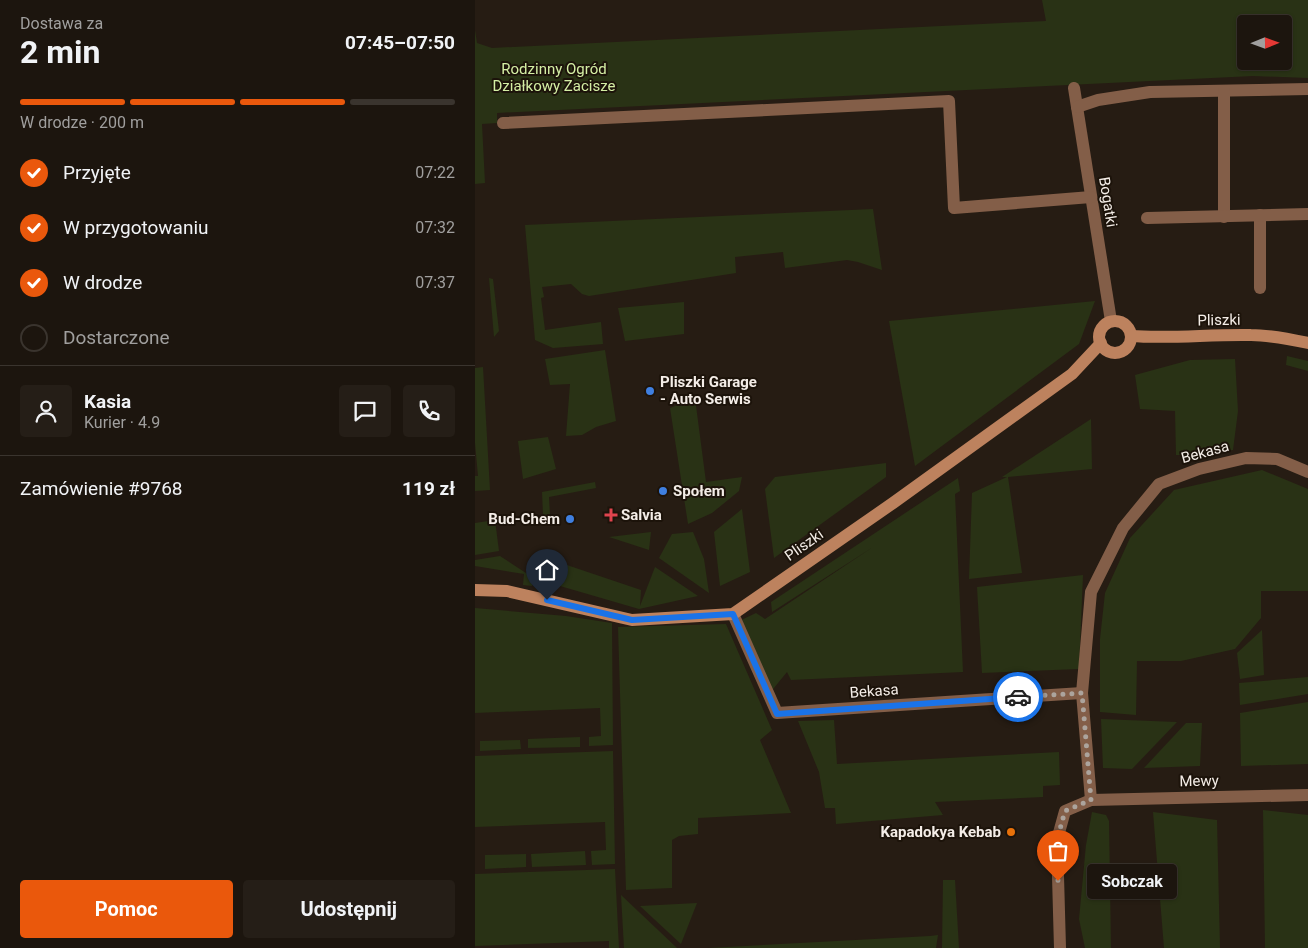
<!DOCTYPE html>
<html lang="pl">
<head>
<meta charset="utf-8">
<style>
  :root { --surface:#1c150e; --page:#251e17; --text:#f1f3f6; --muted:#a09f9e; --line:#3a342e; --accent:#ea580c }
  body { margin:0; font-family:Roboto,sans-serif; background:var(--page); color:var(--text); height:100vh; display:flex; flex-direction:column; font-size:19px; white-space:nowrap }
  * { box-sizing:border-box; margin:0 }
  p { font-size:16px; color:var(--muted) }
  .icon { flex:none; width:28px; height:28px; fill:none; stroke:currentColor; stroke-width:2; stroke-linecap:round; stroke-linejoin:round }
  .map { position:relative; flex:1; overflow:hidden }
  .details { display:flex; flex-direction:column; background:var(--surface); width:475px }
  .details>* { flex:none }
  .needle { width:32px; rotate:89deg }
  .tools { position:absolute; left:762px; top:15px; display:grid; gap:10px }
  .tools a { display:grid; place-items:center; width:55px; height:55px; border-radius:5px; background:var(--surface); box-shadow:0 1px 4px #0004,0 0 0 1px var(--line); font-size:25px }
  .pin { position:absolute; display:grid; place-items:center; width:42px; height:42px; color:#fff; margin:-51px -21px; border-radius:50% 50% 50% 0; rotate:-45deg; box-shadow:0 0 5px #0007 }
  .pin .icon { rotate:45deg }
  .courier { position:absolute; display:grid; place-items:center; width:50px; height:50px; margin:-25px; border:4px solid #1a73e8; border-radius:50%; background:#fff; color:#222; box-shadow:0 1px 6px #0007 }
  .bubble { position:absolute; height:35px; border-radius:5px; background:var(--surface); box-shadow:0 1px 4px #0004,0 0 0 1px var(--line); font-size:16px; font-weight:700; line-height:35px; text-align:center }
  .overview em { font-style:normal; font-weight:700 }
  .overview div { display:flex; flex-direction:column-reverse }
  .overview { display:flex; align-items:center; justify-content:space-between; height:85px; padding:0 20px }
  h1 { font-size:32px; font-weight:700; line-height:38px }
  .bar { display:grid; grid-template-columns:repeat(4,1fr); gap:8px 5px; align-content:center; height:60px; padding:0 20px }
  .bar i { height:6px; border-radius:4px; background:var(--line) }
  .bar .active { background:var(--accent) }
  .bar p { grid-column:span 4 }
  .line { display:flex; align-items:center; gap:12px; padding:0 20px; border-top:1px solid var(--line) }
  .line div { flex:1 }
  .round { display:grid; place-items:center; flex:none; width:52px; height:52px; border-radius:5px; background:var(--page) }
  ol { padding:0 20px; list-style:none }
  li { display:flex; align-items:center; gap:15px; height:55px }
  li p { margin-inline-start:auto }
  li .icon { padding:5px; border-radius:50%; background:var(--accent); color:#fff; stroke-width:4 }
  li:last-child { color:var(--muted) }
  li i { width:28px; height:28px; border:2px solid var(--line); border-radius:50% }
  .cta { display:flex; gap:10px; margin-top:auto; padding:10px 20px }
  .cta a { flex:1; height:58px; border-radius:5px; background:var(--accent); color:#fff; font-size:20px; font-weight:700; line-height:58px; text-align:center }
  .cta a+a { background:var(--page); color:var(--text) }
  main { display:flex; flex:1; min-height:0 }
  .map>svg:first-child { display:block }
  .green { fill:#293215; fill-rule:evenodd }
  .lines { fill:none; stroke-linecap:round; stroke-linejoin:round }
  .street { stroke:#835e48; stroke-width:12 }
  .secondary { stroke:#bd825e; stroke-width:12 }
  .done { stroke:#aca49d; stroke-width:5; stroke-dasharray:0 9 }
  .route { stroke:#1a73e8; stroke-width:6 }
  .shop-dot { fill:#3f7fe0; stroke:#1c130a; stroke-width:2 }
  .health-dot { fill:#e0444e; stroke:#1c130a; stroke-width:2 }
  .food-dot { fill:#e8710a; stroke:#1c130a; stroke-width:2 }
  .labels { text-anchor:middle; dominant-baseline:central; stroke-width:4; stroke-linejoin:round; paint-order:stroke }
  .park-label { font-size:15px; fill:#d4eea4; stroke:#1c130a }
  .street-label { font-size:15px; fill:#f4ede7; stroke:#1c130a }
  .poi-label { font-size:15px; font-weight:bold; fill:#f4ede7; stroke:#1c130a; text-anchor:start }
</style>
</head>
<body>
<main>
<section class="details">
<div class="overview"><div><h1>2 min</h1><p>Dostawa za</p></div><em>07:45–07:50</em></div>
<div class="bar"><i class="active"></i><i class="active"></i><i class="active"></i><i></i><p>W drodze · 200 m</p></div>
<ol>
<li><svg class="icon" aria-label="check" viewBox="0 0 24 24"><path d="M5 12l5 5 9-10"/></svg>Przyjęte<p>07:22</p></li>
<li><svg class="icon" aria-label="check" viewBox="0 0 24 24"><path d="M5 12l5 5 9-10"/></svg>W przygotowaniu<p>07:32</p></li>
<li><svg class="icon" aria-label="check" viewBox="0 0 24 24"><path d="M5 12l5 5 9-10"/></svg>W drodze<p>07:37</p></li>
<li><i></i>Dostarczone</li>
</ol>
<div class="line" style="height:90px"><a class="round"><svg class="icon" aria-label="person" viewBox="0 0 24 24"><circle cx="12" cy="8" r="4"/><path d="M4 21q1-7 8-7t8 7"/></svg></a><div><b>Kasia</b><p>Kurier · 4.9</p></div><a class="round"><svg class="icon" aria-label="chat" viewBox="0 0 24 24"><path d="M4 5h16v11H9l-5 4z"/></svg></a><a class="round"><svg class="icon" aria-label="phone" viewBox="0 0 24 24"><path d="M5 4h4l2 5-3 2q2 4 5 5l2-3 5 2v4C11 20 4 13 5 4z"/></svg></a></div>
<div class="line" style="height:65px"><div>Zamówienie #9768</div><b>119 zł</b></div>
<div class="cta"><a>Pomoc</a><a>Udostępnij</a></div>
</section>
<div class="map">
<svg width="833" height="948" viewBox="0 0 833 948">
  <rect width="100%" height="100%" fill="#261c13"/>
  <g class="green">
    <path d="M567,0H833V78L778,76L22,113V123L7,124L10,183L0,184V30L2,43L17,48L571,21ZM771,24H809V61H771Z"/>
    <polygon points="398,209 407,270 383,262 372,260 310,268 308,252 260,257 261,273 114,296 107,294 96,284 67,287 69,297 66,298 70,330 126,322 128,344 78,348 60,340 50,225"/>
    <polygon points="14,278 18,279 24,331 19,337"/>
    <polygon points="620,301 604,344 440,466 414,321"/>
    <polygon points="209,302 209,334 150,341 143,308"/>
    <polygon points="130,350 141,421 121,427 107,435 91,436 95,384 75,385 70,359"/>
    <polygon points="812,356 833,361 833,371 811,365"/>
    <polygon points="760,359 763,411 758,450 726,455 701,455 700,411 665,409 660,375 715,360"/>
    <polygon points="8,367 15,490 0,491 0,476 3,476 0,443 0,368"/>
    <polygon points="220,398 231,482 267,477 264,491 237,513 213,524 195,408"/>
    <polygon points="616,419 617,469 533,477 547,573 494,579 497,493 532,477 527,477"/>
    <polygon points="73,437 81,469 48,479 43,441"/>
    <polygon points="411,463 411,477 299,558 290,489 300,477"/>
    <polygon points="787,470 833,489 833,591 786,591 786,618 760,649 706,661 662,661 661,715 625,712 625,639 630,593 655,538 699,490"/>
    <polygon points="483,478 485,491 480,494 488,672 316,680 312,672 294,694 262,622 281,613 290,619 398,547 297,612 296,602"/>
    <polygon points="120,482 121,488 74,497 75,515 68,515 67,492"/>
    <polygon points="267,509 275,572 245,586 239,532"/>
    <polygon points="20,520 24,551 0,555 0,523"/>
    <polygon points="176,532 174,550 134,537"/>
    <polygon points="218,532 229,559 234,593 184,558 197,534"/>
    <polygon points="25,556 57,577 57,586 48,585 49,574 0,566 0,560"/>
    <polygon points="80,561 166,590 165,606 180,567 223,596 164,609 85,586"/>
    <polygon points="608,575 604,669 507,673 502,587"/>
    <polygon points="0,608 91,616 137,623 138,745 114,746 114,737 126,736 125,708 0,713"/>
    <polygon points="251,624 297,730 285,740 316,813 223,818 223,834 204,836 197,840 197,888 151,890 143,627"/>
    <polygon points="787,630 789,675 765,679 762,653"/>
    <polygon points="833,677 833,694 765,705 764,683"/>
    <polygon points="833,702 833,764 766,766 765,713"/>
    <polygon points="626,719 702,722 657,769 628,768"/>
    <polygon points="359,720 362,764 584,752 585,785 568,786 568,797 460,802 468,815 361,824 360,808 350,808 344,772 323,721"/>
    <polygon points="711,723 727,723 725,766 669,768"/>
    <polygon points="105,737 105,747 53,748 53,739"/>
    <polygon points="45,740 46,749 5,751 5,741"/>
    <polygon points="138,751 140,864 117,865 116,851 131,850 130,822 0,827 0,756"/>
    <polygon points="788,810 833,815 833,948 790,948"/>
    <polygon points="617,812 631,815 634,821 636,948 610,948 604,919 611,845"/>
    <polygon points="678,812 742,820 745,948 689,948"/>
    <polygon points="110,851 111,865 57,867 56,854"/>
    <polygon points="51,854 51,867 10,869 10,855"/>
    <polygon points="140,869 144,948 134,948 134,941 0,946 0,874"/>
    <polygon points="468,880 480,880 484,948 467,948"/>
    <polygon points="146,895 202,948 149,948"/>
    <polygon points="222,903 206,944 165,906"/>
    <polygon points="463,935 461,948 233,948 455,936"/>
  </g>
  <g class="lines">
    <g class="street">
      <polyline points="599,88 636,321"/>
      <polyline points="602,107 623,100 675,92 833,89"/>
      <polyline points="28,123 474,101 479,208 616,197"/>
      <polyline points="785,215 785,288"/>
      <polyline points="749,217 749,91"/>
      <polyline points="672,218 833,214"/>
      <polyline points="258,614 302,713 607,693"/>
      <polyline points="616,800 607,693 616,592 648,528 684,484 724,469 771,458 802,459 833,472"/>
      <polyline points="585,948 582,840 590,811 616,800 833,795"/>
    </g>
    <g class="secondary">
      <circle cx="640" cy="337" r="16"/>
      <path d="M656,336C696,339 736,334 776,335C795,335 814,339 833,343"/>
      <polyline points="0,590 32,591 157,620 258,614 418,503 597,374 626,343"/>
    </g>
  </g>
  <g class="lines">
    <polyline class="done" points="543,697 607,693 616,800 590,811 582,840 583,881"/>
    <polyline class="route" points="72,600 157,620 258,614 302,714 543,697"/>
  </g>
  <g class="shop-dot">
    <circle cx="175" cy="391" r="5"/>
    <circle cx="188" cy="491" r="5"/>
    <circle cx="95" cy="519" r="5"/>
  </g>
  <path class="health-dot" d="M133.5 507.5h5v5h5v5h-5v5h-5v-5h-5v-5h5z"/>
  <circle class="food-dot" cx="536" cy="832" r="5"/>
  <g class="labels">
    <g class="park-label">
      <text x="79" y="69">Rodzinny Ogród<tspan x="79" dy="17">Działkowy Zacisze</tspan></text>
    </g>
    <g class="street-label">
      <text transform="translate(633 202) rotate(81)">Bogatki</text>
      <text transform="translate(744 320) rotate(-1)">Pliszki</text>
      <text transform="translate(730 452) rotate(-15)">Bekasa</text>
      <text transform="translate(329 545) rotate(-35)">Pliszki</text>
      <text transform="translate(399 691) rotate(-4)">Bekasa</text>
      <text transform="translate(724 781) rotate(-1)">Mewy</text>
    </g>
    <g class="poi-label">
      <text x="185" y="382">Pliszki Garage<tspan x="185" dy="17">- Auto Serwis</tspan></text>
      <text x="198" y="491">Społem</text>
      <text x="146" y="515">Salvia</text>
      <text x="85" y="519" text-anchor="end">Bud-Chem</text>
      <text x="526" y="832" text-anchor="end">Kapadokya Kebab</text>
    </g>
  </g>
</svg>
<div class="tools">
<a><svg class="needle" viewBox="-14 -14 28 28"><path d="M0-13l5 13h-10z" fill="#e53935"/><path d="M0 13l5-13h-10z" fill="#a09f9e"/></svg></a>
</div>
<div class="pin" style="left:583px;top:881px;background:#ea580c"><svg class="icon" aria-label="bag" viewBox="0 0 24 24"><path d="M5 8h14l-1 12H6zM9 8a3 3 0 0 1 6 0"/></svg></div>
<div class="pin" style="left:72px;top:600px;background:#1f2937"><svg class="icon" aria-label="home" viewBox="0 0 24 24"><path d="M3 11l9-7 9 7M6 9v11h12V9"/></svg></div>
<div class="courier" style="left:543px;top:697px"><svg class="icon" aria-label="car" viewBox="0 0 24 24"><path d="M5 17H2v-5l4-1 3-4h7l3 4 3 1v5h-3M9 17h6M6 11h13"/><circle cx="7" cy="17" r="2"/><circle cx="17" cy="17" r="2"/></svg></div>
<div class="bubble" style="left:612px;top:864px;width:90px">Sobczak</div>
</div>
</main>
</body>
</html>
